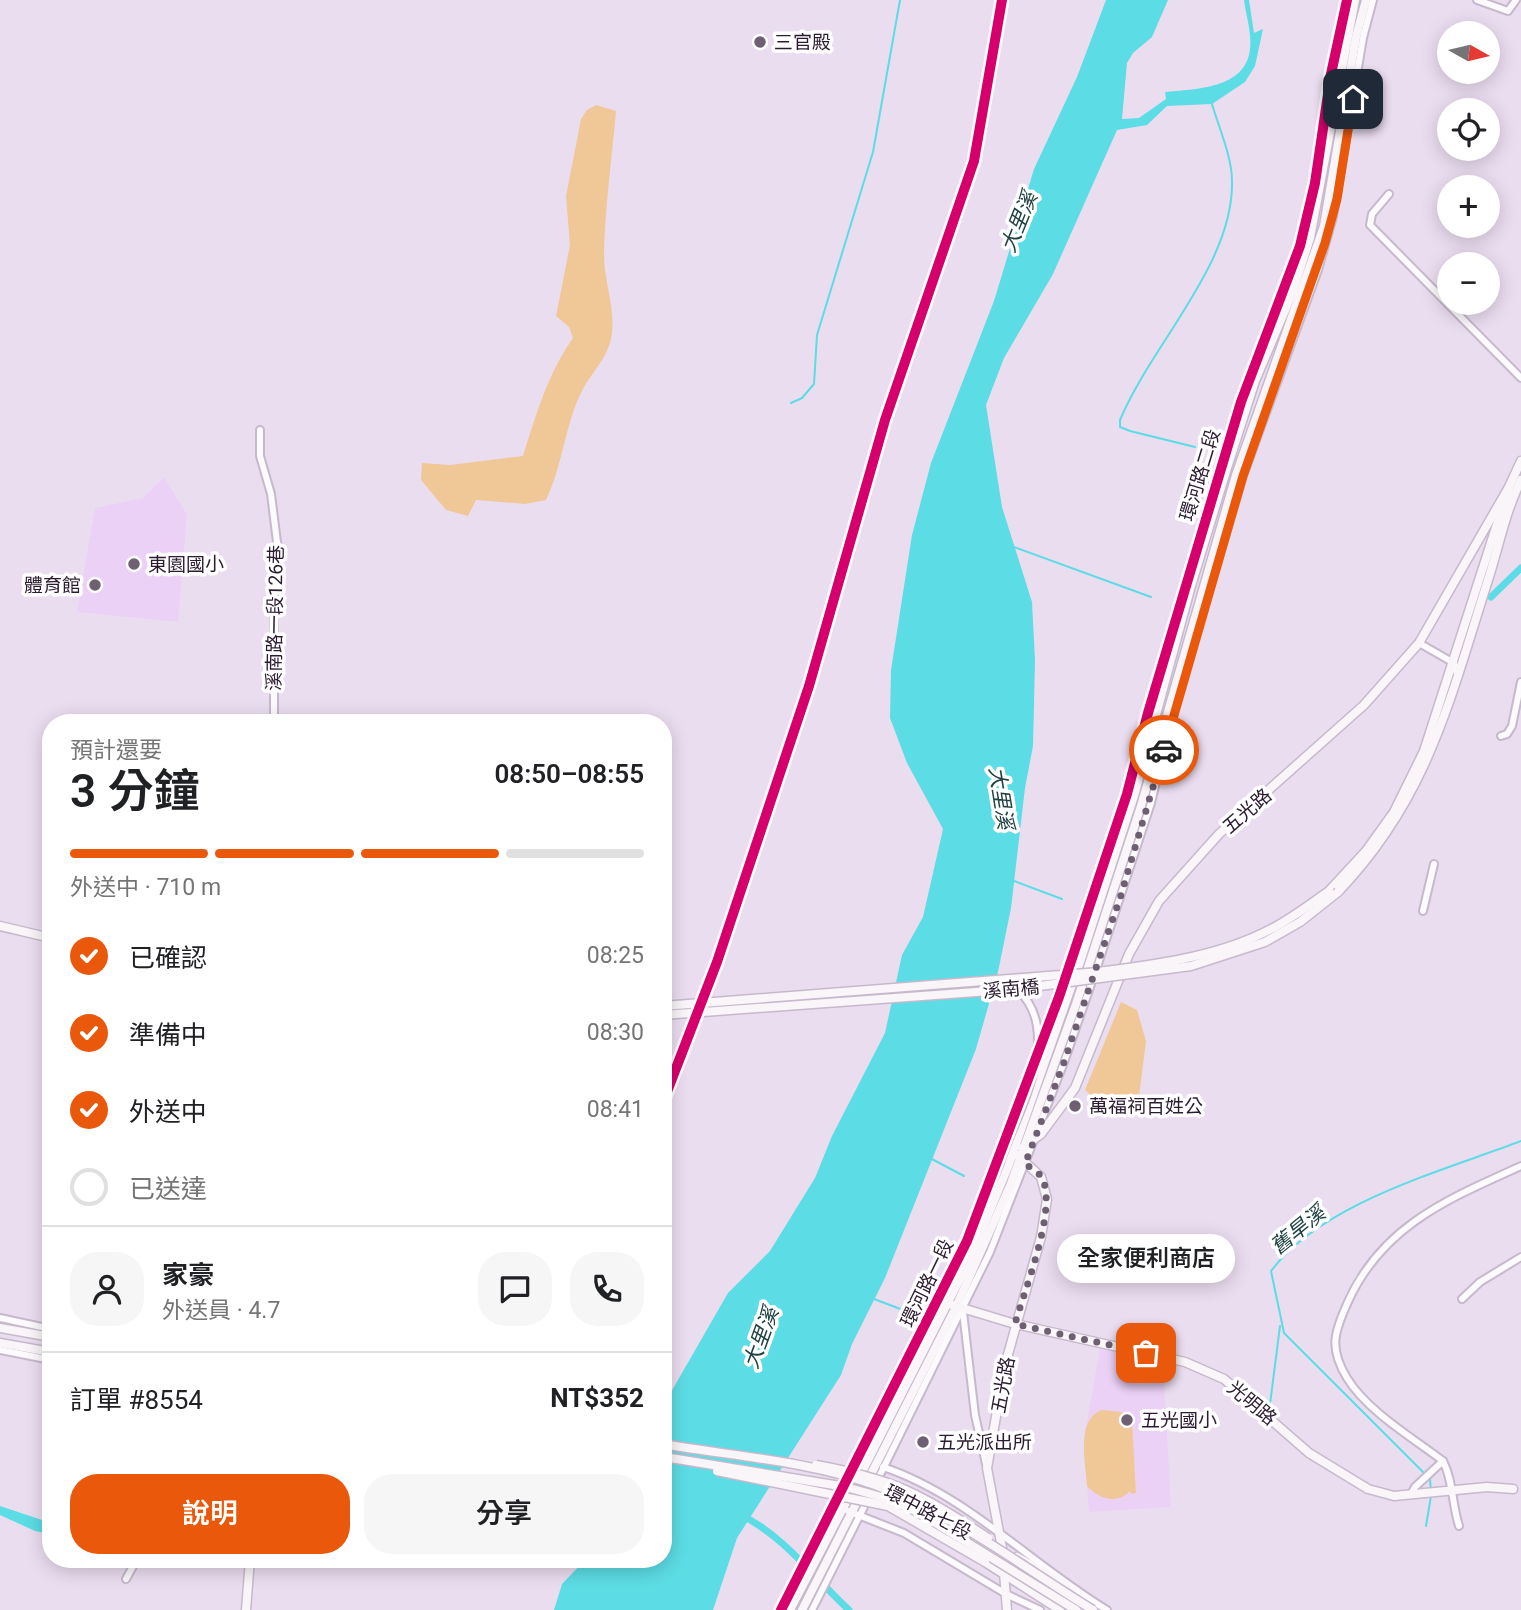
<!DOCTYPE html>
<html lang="zh-TW">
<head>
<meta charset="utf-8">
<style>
  :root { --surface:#fff; --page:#f6f6f6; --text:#202124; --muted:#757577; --line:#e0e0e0; --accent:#ea580c }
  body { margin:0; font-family:Roboto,"Noto Sans TC",sans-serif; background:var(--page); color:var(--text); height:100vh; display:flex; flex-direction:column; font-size:26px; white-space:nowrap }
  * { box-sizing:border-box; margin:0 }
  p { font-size:23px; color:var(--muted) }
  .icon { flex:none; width:38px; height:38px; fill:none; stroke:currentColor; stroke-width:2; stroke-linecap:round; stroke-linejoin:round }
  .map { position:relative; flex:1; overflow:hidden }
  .drawer { position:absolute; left:42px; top:714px; width:630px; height:854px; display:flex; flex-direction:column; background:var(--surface); border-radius:28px; box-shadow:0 4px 18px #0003 }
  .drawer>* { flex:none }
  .needle { width:46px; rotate:98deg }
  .buttons { position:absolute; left:1437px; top:21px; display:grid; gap:14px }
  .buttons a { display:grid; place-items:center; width:63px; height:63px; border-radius:50%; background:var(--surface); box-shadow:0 4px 18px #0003; font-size:35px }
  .pin { position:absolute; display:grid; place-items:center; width:60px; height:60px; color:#fff; margin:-30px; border-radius:14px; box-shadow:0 4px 10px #0006 }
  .courier { position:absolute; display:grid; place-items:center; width:70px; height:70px; margin:-35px; border:5px solid #ea580c; border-radius:50%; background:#fff; color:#222; box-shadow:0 2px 9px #0007 }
  .bubble { position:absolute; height:49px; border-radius:24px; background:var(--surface); box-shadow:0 4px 18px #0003; font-size:23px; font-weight:600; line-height:49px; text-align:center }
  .overview em { font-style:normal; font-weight:600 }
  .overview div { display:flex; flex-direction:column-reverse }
  .overview { display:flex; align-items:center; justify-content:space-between; height:119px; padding:0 28px }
  h1 { font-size:46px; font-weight:600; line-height:52px }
  .bar { display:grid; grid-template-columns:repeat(4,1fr); gap:10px 7px; align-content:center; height:84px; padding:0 28px }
  .bar i { height:9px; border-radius:5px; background:var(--line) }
  .bar .active { background:var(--accent) }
  .bar p { grid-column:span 4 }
  .line { display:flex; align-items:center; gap:18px; padding:0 28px; border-top:2px solid var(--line) }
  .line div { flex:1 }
  .round { display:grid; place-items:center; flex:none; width:74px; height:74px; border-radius:28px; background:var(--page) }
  ol { padding:0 28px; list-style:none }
  li { display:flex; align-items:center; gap:21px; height:77px }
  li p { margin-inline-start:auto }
  li .icon { padding:7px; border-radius:50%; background:var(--accent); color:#fff; stroke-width:4 }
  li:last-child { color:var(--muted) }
  li i { width:38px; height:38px; border:4px solid var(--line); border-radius:50% }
  .action { display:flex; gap:14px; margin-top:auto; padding:14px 28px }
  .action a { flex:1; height:80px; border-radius:28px; background:var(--accent); color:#fff; font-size:28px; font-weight:600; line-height:80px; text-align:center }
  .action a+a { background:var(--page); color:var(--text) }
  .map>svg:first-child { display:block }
  .built { fill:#ecd1f6 }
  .green { fill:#f0c897 }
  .water { fill:#5cdce4 }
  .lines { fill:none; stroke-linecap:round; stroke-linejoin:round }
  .stream { stroke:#5cdce4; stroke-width:2 }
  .canal { stroke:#5cdce4; stroke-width:7 }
  .street-casing { stroke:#c7b9cc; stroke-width:10 }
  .secondary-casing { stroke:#c7b9cc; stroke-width:11 }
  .street { stroke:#fcfafd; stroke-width:6 }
  .secondary { stroke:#f9f5f8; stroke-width:8 }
  .street-bridge-casing { stroke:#c7b9cc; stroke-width:10; stroke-linecap:butt }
  .secondary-bridge-casing { stroke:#c7b9cc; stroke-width:11; stroke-linecap:butt }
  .street-bridge { stroke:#fcfafd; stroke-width:6 }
  .secondary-bridge { stroke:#f9f5f8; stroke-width:8 }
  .cycleway-casing { stroke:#fff; stroke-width:15 }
  .cycleway { stroke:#d6006c; stroke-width:10 }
  .done { stroke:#6e5f73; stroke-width:7; stroke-dasharray:0 12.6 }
  .route { stroke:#ea580c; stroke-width:9 }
  .poi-dot { fill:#6e5f73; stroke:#fff; stroke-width:2.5 }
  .labels { text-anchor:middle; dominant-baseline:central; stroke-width:7; stroke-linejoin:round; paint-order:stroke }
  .poi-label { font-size:19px; fill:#2b1b30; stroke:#fff; text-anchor:start }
  .street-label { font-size:19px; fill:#2b1b30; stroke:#fff }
  .water-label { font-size:21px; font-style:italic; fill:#204242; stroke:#fff }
</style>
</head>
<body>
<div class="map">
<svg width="1521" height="1610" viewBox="0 0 1521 1610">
  <rect width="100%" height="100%" fill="#ebddf0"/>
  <g class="built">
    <polygon points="164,477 187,515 178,622 77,612 95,508 143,498"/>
    <polygon points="1100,1348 1135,1358 1136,1384 1164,1381 1171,1507 1089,1512 1084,1439"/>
  </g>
  <g class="green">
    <path d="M596,105L616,111C612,158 605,207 604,254C604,281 615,307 612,333C609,357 594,369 583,389C565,423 563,465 546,500L525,504L476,500L468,516L446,510L421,480L422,463L450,465L523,456C536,415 548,373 573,338L569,327L556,316L570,245L566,196L581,119L587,110Z"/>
    <polygon points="1121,1002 1137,1010 1146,1041 1139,1097 1095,1099 1085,1090"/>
    <path d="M1102,1410L1121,1412L1132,1421L1136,1493L1131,1494L1130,1491C1117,1505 1099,1499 1087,1486C1086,1464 1075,1419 1102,1410Z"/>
  </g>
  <g class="water">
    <path d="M1106,0H1168L1152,37L1133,53L1127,63L1122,119L1139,118L1166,99L1165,92C1195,89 1246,89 1250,49C1252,34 1246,15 1244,0H1249L1254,33L1263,29L1255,66L1245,82L1212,104L1167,106L1147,125L1117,130L1053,274L1004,358L986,405L1002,507L1032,602L1035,660L1033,746L1025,788L1011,908L998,972L976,1049L885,1278L852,1344L841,1375L737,1538L713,1610H554L562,1584L586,1559H663V1409L667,1399L728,1293L770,1251L815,1178L832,1136L885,1033L902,955L923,917L943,829L907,763L890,718L891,670L912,535L931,463L994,301L1034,169L1077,77Z"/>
    <polygon points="0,1506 51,1523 51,1534 35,1531 0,1515"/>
  </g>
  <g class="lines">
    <g class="stream">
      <polyline points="791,403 802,398 814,384 817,335 873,152 900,0"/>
      <path d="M1195,447L1130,431L1120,427V420C1151,345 1234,264 1232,181C1232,157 1219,128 1212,104"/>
      <polyline points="1014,547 1151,597"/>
      <polyline points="1014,881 1062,899"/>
      <polyline points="928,1157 964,1176"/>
      <polyline points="874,1299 903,1310"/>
      <polyline points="1270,1404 1280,1326"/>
      <path d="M1431,1491L1430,1479L1284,1333L1271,1271C1323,1202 1443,1171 1521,1141"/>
      <polyline points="1426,1526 1431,1496"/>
    </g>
    <g class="canal">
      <polyline points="1491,597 1521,568"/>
      <path d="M743,1516C786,1538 814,1578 849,1610"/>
    </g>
    <g class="street-casing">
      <g id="street">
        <polyline points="1477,0 1508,11 1516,0"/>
        <polyline points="1389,194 1372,214 1370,225 1521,378"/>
        <polyline points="260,430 260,456 271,494 278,550 274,592 274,723"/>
        <polyline points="1419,643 1454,663 1457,674"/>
        <polyline points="1501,736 1507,734 1512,726 1521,682"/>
        <polyline points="1423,911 1434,864"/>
        <polyline points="1038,1050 1127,794 1148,713 1241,402 1300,246 1315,183 1331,74 1347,0"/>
        <polyline points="663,1102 717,962 809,686 885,420 974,161 1002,0"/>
        <polyline points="1462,1299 1480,1282 1521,1257"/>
        <polyline points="963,1312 975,1415 986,1464"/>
        <polyline points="0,1318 51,1329"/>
        <polyline points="0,1350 51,1360"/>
        <path d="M883,1467C965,1494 1034,1566 1107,1610"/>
        <polyline points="876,1483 990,1252 1063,1065 1098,964 1151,803 1171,719 1243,476 1318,270 1333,217 1363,38 1373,0"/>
        <polyline points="1411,1494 1415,1487 1443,1461"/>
        <polyline points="848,1511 904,1533 1006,1594 1040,1610"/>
        <path d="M1459,1526C1452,1504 1453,1480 1443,1461C1413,1438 1367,1411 1347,1378C1329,1348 1334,1333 1347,1304C1381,1226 1448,1199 1521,1166"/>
        <polyline points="126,1579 137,1559"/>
        <path d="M781,1610C842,1488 910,1369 966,1245C993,1184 1010,1122 1034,1060"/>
        <polyline points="812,1610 868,1499"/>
      </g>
    </g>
    <g class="secondary-casing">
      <g id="secondary">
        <polyline points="1329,891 1366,851 1394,812 1424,751 1509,487 1521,461"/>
        <path d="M1338,892C1429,797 1450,698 1489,577C1499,545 1506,510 1521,480"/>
        <polyline points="0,926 51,938"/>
        <polyline points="1022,1148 1041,1134 1075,1088 1129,954 1159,901 1219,834 1364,705 1419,643 1509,487"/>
        <polyline points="939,1301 1015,1324 1185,1362 1224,1379 1309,1453 1368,1489 1394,1496 1487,1487 1513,1489"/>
        <polyline points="0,1328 51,1337"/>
        <polyline points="0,1343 51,1352"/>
        <polyline points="663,1444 681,1447"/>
        <polyline points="663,1457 677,1459"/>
        <polyline points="858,1480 970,1259 1008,1167 1081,959 1134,796 1191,586 1227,468 1255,381 1292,294 1310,238 1355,0"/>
        <polyline points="1017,1557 1066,1585"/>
        <polyline points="985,1562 1060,1610"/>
        <polyline points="246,1610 250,1559"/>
        <polyline points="790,1610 850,1495"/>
        <polyline points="802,1610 956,1307 1010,1186 1076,1004 1141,806 1236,475 1324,226 1356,37 1366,0"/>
        <polyline points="1007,1610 1002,1548 987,1468 1005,1365 1041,1237 1047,1199 1041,1177 1017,1155"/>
      </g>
    </g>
    <use href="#street" class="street"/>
    <use href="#secondary" class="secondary"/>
    <g class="street-bridge-casing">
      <path id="street-bridge" d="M1003,1153C1022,1105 1063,1030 1017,989"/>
    </g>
    <g class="secondary-bridge-casing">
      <g id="secondary-bridge">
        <path d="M663,1006L1099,972C1157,964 1218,957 1271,929C1291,919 1310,904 1329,891"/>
        <polyline points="663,1015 1017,989 1191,966 1265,942 1300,922 1338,892"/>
        <path d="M681,1447C745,1457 814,1463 875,1485C953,1513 1023,1567 1093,1610"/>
        <polyline points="677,1459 846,1487 892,1500 921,1514 1076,1610"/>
        <path d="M816,1465C894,1479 923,1495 988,1538"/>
        <polyline points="717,1471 888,1506 985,1562"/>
      </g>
    </g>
    <use href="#street-bridge" class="street-bridge"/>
    <use href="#secondary-bridge" class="secondary-bridge"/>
    <g class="cycleway-casing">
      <g id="cycleway">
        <polyline points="663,1102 717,962 809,686 885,420 974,161 1002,0"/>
        <polyline points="781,1610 967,1241 1059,997 1127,794 1148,713 1241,402 1300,246 1315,183 1331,74 1347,0"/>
      </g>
    </g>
    <use href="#cycleway" class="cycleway"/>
  </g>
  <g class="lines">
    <path class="done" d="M1146,1353L1015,1324C1024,1291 1058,1208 1042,1178C1039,1172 1031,1168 1025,1164L1063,1065L1121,895L1164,750"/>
    <polyline class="route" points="1164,750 1243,476 1325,243 1337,199 1353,99"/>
  </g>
  <g class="poi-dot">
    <circle cx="760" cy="42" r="7"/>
    <circle cx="134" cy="564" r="7"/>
    <circle cx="95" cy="585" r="7"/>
    <circle cx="1075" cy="1106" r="7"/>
    <circle cx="1127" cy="1420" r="7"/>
    <circle cx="923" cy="1442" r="7"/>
  </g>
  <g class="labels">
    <g class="poi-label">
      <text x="774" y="42">三官殿</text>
      <text x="148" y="564">東園國小</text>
      <text x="81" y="585" text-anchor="end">體育館</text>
      <text x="1089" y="1106">萬福祠百姓公</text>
      <text x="1141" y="1420">五光國小</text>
      <text x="937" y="1442">五光派出所</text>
    </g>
    <g class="street-label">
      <text transform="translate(1200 475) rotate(-73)">環河路二段</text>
      <text transform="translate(275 618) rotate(-89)">溪南路一段126巷</text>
      <text transform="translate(1247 811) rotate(-41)">五光路</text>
      <text transform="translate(1011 989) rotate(-5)">溪南橋</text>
      <text transform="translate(927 1283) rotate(-64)">環河路一段</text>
      <text transform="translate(1003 1385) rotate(-80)">五光路</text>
      <text transform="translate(1252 1403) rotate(40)">光明路</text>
      <text transform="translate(928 1512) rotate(28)">環中路七段</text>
    </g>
    <g class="water-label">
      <text transform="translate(1019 222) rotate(-68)">大里溪</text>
      <text transform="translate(1001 798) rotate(81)">大里溪</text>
      <text transform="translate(1298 1230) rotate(-39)">舊旱溪</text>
      <text transform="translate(761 1338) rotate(-70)">大里溪</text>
    </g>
  </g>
</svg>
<div class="buttons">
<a><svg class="needle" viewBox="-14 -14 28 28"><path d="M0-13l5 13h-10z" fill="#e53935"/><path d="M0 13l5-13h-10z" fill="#757577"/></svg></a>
<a><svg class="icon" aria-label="locate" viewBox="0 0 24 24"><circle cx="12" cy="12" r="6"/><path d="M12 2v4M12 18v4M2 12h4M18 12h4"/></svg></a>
<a>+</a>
<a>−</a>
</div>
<div class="pin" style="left:1146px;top:1353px;background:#ea580c"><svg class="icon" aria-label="bag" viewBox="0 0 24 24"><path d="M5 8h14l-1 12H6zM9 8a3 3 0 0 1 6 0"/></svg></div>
<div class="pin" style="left:1353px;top:99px;background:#1f2937"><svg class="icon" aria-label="home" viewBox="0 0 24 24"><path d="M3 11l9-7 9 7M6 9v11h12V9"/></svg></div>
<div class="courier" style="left:1164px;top:750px"><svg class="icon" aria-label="car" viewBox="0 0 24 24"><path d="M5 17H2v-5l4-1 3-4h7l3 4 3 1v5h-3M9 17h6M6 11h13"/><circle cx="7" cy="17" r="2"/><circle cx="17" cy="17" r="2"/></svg></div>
<div class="bubble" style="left:1057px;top:1234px;width:178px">全家便利商店</div>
<section class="drawer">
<div class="overview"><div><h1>3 分鐘</h1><p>預計還要</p></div><em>08:50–08:55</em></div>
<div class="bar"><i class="active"></i><i class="active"></i><i class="active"></i><i></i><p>外送中 · 710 m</p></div>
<ol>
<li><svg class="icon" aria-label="check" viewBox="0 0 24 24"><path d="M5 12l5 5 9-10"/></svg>已確認<p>08:25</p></li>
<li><svg class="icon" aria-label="check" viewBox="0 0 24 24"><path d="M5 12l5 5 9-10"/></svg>準備中<p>08:30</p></li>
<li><svg class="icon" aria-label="check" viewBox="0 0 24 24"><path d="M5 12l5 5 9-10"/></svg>外送中<p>08:41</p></li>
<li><i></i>已送達</li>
</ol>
<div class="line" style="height:126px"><a class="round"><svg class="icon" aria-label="person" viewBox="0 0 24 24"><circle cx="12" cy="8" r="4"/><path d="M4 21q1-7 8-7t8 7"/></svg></a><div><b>家豪</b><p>外送員 · 4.7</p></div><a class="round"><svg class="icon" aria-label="chat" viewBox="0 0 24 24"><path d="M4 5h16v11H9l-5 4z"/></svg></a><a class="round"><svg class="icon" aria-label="phone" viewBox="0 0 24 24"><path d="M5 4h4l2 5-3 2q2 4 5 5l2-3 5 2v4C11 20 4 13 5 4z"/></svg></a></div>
<div class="line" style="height:91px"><div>訂單 #8554</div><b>NT$352</b></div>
<div class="action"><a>說明</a><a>分享</a></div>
</section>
</div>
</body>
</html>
